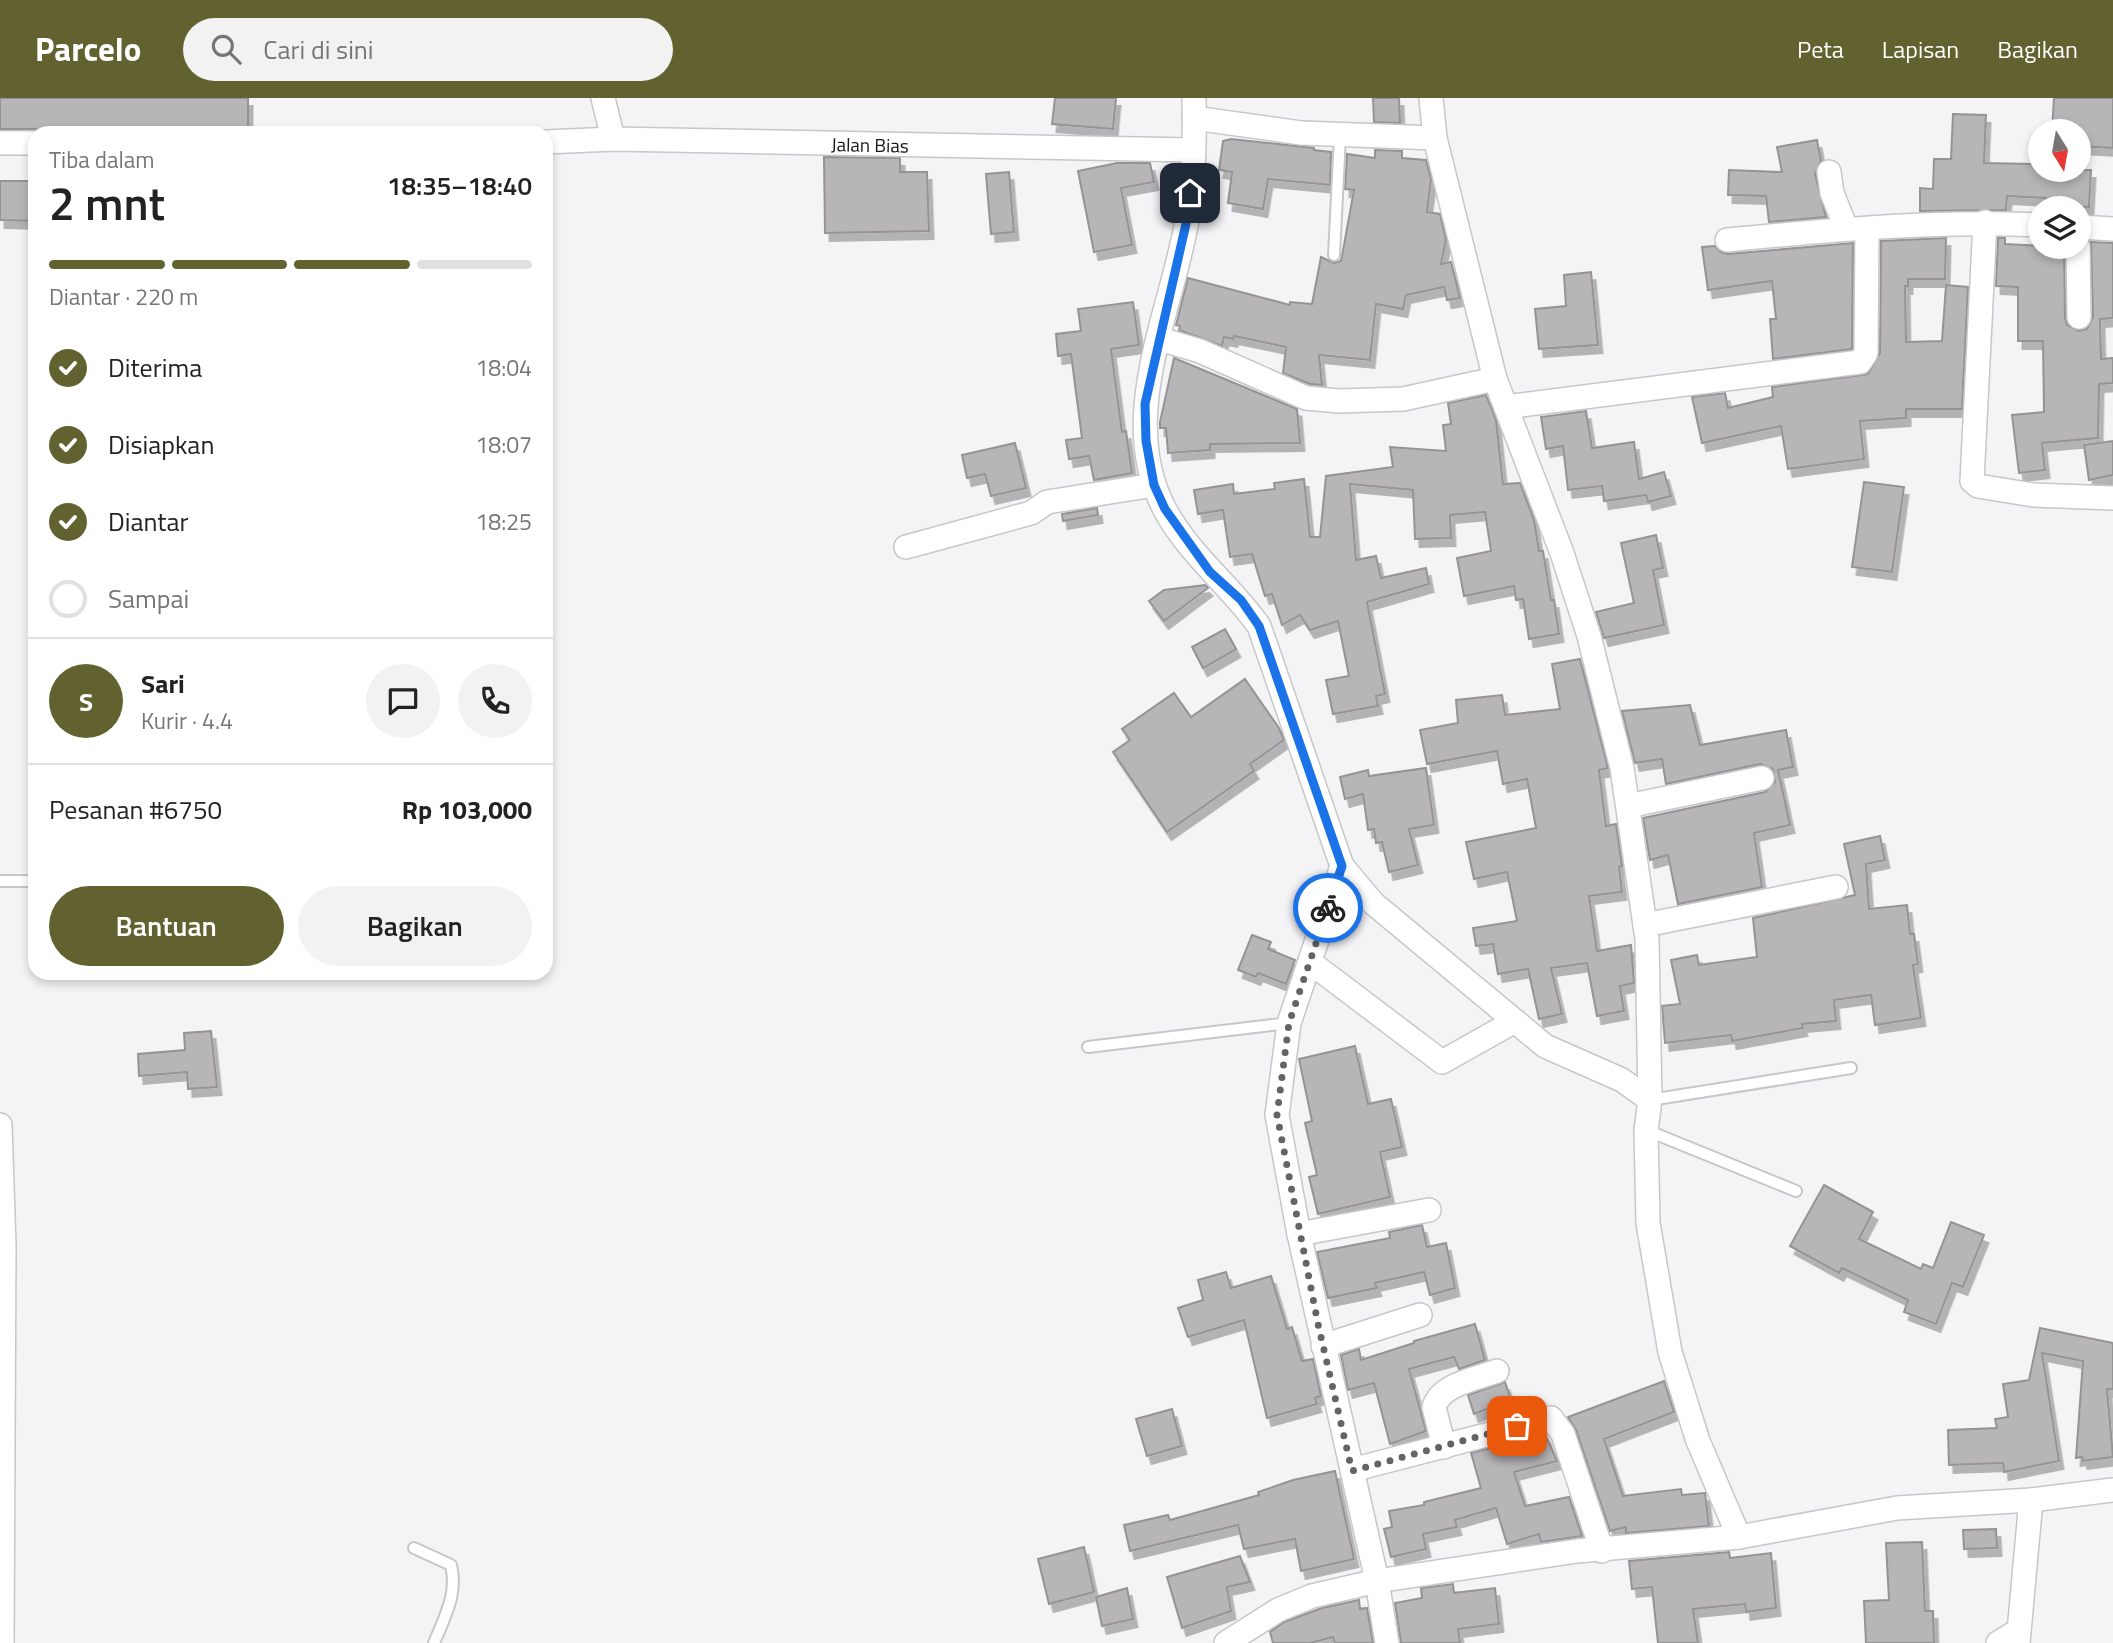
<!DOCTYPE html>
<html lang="id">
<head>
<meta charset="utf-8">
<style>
  :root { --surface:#fff; --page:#f2f2f2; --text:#222; --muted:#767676; --line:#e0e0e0; --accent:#61622f }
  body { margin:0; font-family:"Titillium Web",sans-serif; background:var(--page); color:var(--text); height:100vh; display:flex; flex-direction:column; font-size:26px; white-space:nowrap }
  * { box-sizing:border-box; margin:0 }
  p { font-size:23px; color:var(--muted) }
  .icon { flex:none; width:38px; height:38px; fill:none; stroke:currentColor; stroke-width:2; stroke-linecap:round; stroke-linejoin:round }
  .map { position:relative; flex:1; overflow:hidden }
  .details { position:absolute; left:28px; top:28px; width:525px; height:854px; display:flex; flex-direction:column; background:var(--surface); border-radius:21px; box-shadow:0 4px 10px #0003 }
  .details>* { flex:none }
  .needle { width:46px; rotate:169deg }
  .buttons { position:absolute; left:2028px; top:21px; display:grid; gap:14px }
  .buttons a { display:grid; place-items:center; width:63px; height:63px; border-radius:50%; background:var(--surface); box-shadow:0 4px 10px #0003; font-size:35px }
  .pin { position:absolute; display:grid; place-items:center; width:60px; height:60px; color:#fff; margin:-30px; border-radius:14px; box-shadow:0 4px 10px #0006 }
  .courier { position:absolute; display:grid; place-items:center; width:70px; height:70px; margin:-35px; border:5px solid #1a73e8; border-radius:50%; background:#fff; color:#222; box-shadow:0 2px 9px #0007 }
  .summary em { font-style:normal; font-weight:600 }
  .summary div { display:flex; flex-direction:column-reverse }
  .summary { display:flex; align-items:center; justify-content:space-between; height:119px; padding:0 21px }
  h1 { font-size:46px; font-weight:600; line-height:52px }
  .bar { display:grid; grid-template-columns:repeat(4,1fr); gap:10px 7px; align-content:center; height:84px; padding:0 21px }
  .bar i { height:9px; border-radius:5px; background:var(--line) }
  .bar .on { background:var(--accent) }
  .bar p { grid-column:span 4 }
  .line { display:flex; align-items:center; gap:18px; padding:0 21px; border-top:2px solid var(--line) }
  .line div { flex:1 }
  .round { display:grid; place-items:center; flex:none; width:74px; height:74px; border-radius:37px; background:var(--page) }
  ol { padding:0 21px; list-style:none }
  li { display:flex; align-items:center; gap:21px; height:77px }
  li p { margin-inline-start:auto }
  li .icon { padding:7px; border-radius:50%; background:var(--accent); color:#fff; stroke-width:4 }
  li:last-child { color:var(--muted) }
  li i { width:38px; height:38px; border:4px solid var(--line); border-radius:50% }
  .primary-button { display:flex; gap:14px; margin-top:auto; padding:14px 21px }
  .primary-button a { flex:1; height:80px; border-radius:42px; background:var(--accent); color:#fff; font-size:28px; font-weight:600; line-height:80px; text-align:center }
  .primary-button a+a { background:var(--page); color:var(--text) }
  header { display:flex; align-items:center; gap:42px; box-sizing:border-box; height:98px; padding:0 35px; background:var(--accent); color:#fff }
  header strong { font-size:33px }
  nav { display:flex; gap:38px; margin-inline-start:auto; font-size:24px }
  .search { width:490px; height:63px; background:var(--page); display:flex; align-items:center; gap:18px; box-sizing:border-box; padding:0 24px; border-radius:38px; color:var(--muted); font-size:26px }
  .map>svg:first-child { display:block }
  .building { fill:#b7b5b7; stroke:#959395; stroke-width:2; filter:url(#shadow) }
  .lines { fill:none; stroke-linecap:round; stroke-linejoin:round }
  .service-casing { stroke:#c7c7c9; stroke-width:14 }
  .minor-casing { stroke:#c7c7c9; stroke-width:26 }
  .service { stroke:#fff; stroke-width:10 }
  .minor { stroke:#fff; stroke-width:23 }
  .done { stroke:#646465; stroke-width:7; stroke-dasharray:0 12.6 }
  .route { stroke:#1a73e8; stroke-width:9 }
  .labels { text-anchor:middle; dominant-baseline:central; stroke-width:5; stroke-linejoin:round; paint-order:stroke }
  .street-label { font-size:19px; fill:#171717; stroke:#f4f4f7 }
</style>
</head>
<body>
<header>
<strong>Parcelo</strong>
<div class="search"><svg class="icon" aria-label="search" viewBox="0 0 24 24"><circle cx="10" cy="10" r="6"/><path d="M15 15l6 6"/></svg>Cari di sini</div>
<nav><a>Peta</a><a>Lapisan</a><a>Bagikan</a></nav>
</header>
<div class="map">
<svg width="2113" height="1545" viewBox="0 0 2113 1545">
  <defs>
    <filter id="shadow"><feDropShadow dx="4.5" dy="8" stdDeviation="0" flood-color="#0004"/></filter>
  </defs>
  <rect width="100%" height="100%" fill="#f4f4f7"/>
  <g class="building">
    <polygon points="0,0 248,0 248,35 180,35 180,32 44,35 35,31 0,31"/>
    <polygon points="1055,0 1116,0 1113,31 1052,26"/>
    <polygon points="1373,0 1399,0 1400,25 1374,24"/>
    <polygon points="2054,0 2113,0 2113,50 2079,48 2079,33 2052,33"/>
    <polygon points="1953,16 1986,17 1984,65 2040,66 2040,72 2091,72 2089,109 2046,107 2046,100 2007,98 2006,112 1920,113 1920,90 1933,91 1934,61 1951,61"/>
    <polygon points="1231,41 1314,50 1314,52 1331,54 1330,87 1268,81 1263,111 1228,105 1232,74 1219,72 1223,43"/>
    <polygon points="1817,42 1821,63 1815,76 1826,119 1769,124 1766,98 1728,97 1729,72 1782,74 1777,49"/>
    <polygon points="1375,52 1402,53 1402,60 1426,62 1431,81 1427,114 1440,116 1446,142 1441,166 1451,164 1460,200 1447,202 1444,189 1406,197 1403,211 1376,206 1370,262 1319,257 1322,287 1310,286 1283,275 1286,249 1234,238 1233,241 1224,239 1222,248 1179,232 1180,228 1176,227 1188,180 1290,207 1290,204 1312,206 1321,159 1334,165 1341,163 1342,158 1354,92 1345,91 1347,56 1375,60"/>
    <polygon points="824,59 900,60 900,74 927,74 929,133 825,135"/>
    <polygon points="1117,65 1150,65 1154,84 1121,90 1132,147 1094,154 1078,73"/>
    <polygon points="1009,74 1014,134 991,136 986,76"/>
    <polygon points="0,83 35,83 35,123 0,122"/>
    <polygon points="1946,140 1945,181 1908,181 1908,188 1905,188 1906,244 1942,243 1946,187 1968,189 1962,311 1906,311 1906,320 1860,323 1864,361 1788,371 1781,328 1702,345 1692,299 1725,295 1728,310 1773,299 1772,289 1868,276 1880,255 1881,143"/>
    <polygon points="1998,140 2005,140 2005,146 2064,149 2065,220 2067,227 2079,233 2087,231 2093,219 2091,144 2113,145 2113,220 2100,221 2101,261 2113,260 2113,285 2099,286 2098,340 2042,345 2045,372 2019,375 2012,317 2044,314 2043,243 2018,243 2018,189 1996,188"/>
    <polygon points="1853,145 1852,251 1773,261 1770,221 1776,221 1772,183 1708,192 1702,149 1715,148 1721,154 1728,156"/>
    <polygon points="1591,174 1598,247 1539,251 1535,211 1566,208 1564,177"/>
    <polygon points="1133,204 1139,247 1111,251 1122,334 1126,333 1132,375 1094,382 1089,358 1069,361 1066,342 1082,340 1071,256 1058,258 1056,236 1081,233 1078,211"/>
    <polygon points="1174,260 1297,311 1300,345 1210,346 1210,352 1168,355 1166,330 1160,330 1160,324"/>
    <polygon points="1486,297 1496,322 1503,386 1520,385 1534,422 1539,453 1543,453 1551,502 1554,502 1559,536 1529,541 1523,501 1516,502 1514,488 1464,498 1457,460 1491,453 1485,414 1450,417 1451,440 1415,441 1413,392 1350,386 1356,462 1376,458 1381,480 1426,470 1429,486 1367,504 1385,596 1376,598 1378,608 1333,616 1326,582 1349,578 1338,523 1310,532 1300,517 1282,527 1272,496 1265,498 1252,456 1230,459 1223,412 1198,416 1194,392 1233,386 1234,396 1275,391 1274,385 1304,381 1310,439 1320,439 1326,378 1393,369 1390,349 1446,353 1443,327 1451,326 1448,305"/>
    <polygon points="1586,313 1592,350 1634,344 1639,381 1664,374 1671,398 1648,404 1646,397 1604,403 1602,388 1568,392 1563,348 1546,351 1541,319"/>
    <polygon points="2113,343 2113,377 2089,382 2084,347"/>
    <polygon points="1015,345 1026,390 991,398 985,376 967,380 962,357"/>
    <polygon points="1864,384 1904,389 1892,474 1852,469"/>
    <polygon points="1097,410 1098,417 1063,423 1062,416"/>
    <polygon points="1656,437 1663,470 1653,472 1664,527 1604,540 1596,514 1634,505 1621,445"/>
    <polygon points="1205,487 1208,490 1164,523 1149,503 1164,492"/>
    <polygon points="1225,531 1236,551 1203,570 1192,549"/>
    <polygon points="1580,561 1608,670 1599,672 1606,728 1616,726 1622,768 1619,769 1622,794 1589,798 1597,853 1631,847 1634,885 1620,888 1624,913 1597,918 1587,865 1551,870 1562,916 1539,921 1528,871 1498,876 1493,846 1476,848 1473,830 1517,823 1507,774 1474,781 1466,744 1536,730 1527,681 1503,686 1497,653 1427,666 1420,632 1458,625 1456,602 1502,597 1505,617 1560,611 1552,566"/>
    <polygon points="1245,581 1279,630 1284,642 1250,666 1254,673 1167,734 1113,654 1130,642 1122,631 1174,595 1191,619"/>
    <polygon points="1690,607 1700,647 1786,632 1793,669 1778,672 1790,727 1754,735 1762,789 1678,806 1668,757 1650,762 1643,720 1765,694 1775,684 1773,671 1760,666 1666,686 1662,661 1635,665 1622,613"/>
    <polygon points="1426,670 1434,727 1409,731 1418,767 1389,774 1382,744 1376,745 1374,731 1368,732 1363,696 1345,701 1340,679 1368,672 1369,678"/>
    <polygon points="1880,738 1885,762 1866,766 1869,811 1907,807 1910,836 1914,836 1918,866 1913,867 1921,920 1875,927 1871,897 1834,902 1836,923 1802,926 1803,930 1732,943 1731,937 1665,945 1662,908 1680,906 1671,862 1697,857 1699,867 1757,859 1753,820 1855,797 1844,746"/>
    <polygon points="1252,837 1271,844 1268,851 1295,862 1286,886 1258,875 1256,879 1238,872"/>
    <polygon points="211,933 217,989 188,991 187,974 139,978 138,956 185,952 184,935"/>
    <polygon points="1355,948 1368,1006 1391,1001 1402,1049 1380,1054 1390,1099 1318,1116 1309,1079 1317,1077 1305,1025 1312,1023 1299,961"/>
    <polygon points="1824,1087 1873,1114 1859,1141 1921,1171 1923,1166 1933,1170 1951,1124 1984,1137 1963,1189 1952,1185 1936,1226 1904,1214 1908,1202 1842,1170 1839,1175 1790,1148"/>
    <polygon points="1422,1127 1427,1149 1446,1145 1455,1190 1430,1197 1424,1174 1375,1185 1377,1190 1328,1200 1317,1154 1390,1140 1389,1134"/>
    <polygon points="1226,1174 1231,1190 1271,1178 1287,1231 1292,1229 1302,1263 1313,1261 1321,1298 1315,1300 1317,1306 1267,1320 1244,1222 1188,1239 1178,1210 1203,1202 1198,1182"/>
    <polygon points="1475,1226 1485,1262 1459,1271 1454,1259 1409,1271 1426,1333 1390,1346 1374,1285 1348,1292 1341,1257 1359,1251 1361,1262 1414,1245 1414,1243"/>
    <polygon points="2040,1230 2113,1245 2113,1291 2107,1291 2113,1359 2083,1363 2082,1359 2076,1360 2083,1263 2042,1255 2059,1363 2004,1374 2003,1365 1949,1367 1948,1332 1997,1330 1995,1321 2008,1319 2003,1286 2029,1282"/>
    <polygon points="1664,1283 1674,1314 1604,1341 1623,1398 1681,1391 1682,1397 1705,1395 1709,1428 1626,1435 1626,1429 1610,1433 1576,1332 1568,1319"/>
    <polygon points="1505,1284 1511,1302 1474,1316 1468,1297"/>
    <polygon points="1172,1311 1182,1348 1147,1358 1136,1321"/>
    <polygon points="1545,1336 1557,1363 1514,1374 1525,1408 1569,1399 1582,1438 1541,1444 1539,1436 1507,1446 1496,1410 1455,1422 1457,1429 1423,1436 1426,1451 1391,1459 1384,1431 1392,1429 1389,1413 1424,1407 1424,1404 1481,1390 1471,1355"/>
    <polygon points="1335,1373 1354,1461 1301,1473 1295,1441 1244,1451 1238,1427 1130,1453 1124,1427 1168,1417 1170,1422 1259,1397 1258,1394 1293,1382"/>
    <polygon points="1996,1431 1997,1450 1964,1451 1963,1432"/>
    <polygon points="1922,1444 1925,1513 1933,1513 1934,1545 1866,1545 1864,1503 1889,1502 1886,1445"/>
    <polygon points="1084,1449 1094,1494 1049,1506 1038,1461"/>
    <polygon points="1729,1454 1730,1460 1771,1455 1776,1510 1746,1514 1745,1506 1693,1511 1698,1545 1658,1545 1652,1489 1632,1491 1629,1463"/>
    <polygon points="1240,1458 1250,1484 1227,1489 1231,1513 1182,1530 1167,1479"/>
    <polygon points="1453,1486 1454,1495 1495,1490 1499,1526 1458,1531 1460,1545 1401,1545 1395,1505 1422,1500 1421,1490"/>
    <polygon points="1127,1490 1133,1521 1102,1528 1096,1499"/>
    <polygon points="1359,1502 1360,1511 1367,1510 1373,1545 1335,1545 1333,1539 1310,1545 1273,1545 1270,1534 1284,1524 1322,1510"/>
  </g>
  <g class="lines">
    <g class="service-casing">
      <g id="service">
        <polyline points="1334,157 1340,38"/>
        <polyline points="0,783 35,783"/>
        <polyline points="1088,949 1289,925"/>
        <polyline points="1650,1002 1851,970"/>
        <polyline points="1646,1032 1796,1093"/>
        <path d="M414,1450L451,1467C458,1496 445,1518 434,1545"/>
      </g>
    </g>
    <g class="minor-casing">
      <g id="minor">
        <polyline points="603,0 613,41"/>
        <path d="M1194,0C1195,39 1194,79 1188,117C1173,211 1117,316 1163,408C1187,455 1230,487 1259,528L1342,768L1373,805L1545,948L1622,982L1650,1002"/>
        <polyline points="1431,0 1435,40 1495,281 1562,455 1589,538 1622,670 1647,841 1650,1002 1646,1032 1648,1125 1670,1254 1698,1343 1739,1439"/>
        <polyline points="1194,20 1301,35 1435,40"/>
        <path id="s1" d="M546,44L613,41L1193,52"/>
        <polyline points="0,45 35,45"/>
        <polyline points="1829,74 1832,95 1846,130"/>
        <polyline points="1985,124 1972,383 1978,388 2033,397 2113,400"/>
        <polyline points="2079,129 2113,131"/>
        <path d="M1727,142C1831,132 1936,122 2040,127"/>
        <polyline points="2078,149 2079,219"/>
        <polyline points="1160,241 1200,253 1306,300 1339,303 1403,301 1495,281"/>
        <polyline points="1506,309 1860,264 1866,255 1867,132"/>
        <polyline points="906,449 1031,415 1047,404 1154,387"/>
        <polyline points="1628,708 1762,680"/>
        <polyline points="1342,768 1289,925 1277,1017 1299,1136 1377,1483 1387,1545"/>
        <polyline points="1645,827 1836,789"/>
        <polyline points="1310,864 1442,964 1515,923"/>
        <polyline points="0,1027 4,1148 2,1545"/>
        <polyline points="1299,1136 1429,1112"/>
        <polyline points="1323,1248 1420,1217"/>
        <path d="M1444,1349L1434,1309C1441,1286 1476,1281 1497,1273"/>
        <polyline points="1352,1372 1551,1320 1563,1336 1602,1453"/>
        <polyline points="1226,1545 1278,1512 1312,1498 1377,1483 1577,1453 1739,1439 1897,1410 2031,1402 2113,1392"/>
        <polyline points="1998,1545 2019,1532"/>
        <polyline points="2018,1545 2031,1402"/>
      </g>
    </g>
    <use href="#service" class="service"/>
    <use href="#minor" class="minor"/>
  </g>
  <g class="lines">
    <polyline class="done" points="1328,810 1289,925 1277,1017 1318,1226 1352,1373 1517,1328"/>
    <polyline class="route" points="1190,95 1188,117 1145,306 1146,343 1154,387 1165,411 1210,474 1241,502 1259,528 1342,768 1328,810"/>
  </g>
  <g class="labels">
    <g class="street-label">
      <text stroke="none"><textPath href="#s1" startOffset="324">Jalan Bias</textPath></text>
    </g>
  </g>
</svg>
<div class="buttons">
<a><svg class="needle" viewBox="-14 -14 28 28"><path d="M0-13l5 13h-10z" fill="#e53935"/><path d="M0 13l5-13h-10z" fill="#767676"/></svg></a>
<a><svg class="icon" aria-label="layers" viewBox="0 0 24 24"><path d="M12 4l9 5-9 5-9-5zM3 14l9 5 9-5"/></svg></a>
</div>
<div class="pin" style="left:1517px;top:1328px;background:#ea580c"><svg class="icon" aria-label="bag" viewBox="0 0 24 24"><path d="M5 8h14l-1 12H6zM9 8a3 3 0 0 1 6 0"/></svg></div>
<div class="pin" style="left:1190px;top:95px;background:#1f2937"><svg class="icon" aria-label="home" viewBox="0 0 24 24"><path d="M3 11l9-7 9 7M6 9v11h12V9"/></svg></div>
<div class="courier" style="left:1328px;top:810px"><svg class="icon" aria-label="bike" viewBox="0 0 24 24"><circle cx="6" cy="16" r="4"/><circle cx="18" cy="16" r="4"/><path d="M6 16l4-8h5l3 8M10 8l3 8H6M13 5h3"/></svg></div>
<section class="details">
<div class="summary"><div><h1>2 mnt</h1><p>Tiba dalam</p></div><em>18:35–18:40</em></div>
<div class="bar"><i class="on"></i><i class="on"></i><i class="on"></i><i></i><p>Diantar · 220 m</p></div>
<ol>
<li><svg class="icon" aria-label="check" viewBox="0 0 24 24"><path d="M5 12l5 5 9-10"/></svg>Diterima<p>18:04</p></li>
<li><svg class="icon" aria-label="check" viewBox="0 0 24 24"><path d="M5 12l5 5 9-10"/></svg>Disiapkan<p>18:07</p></li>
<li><svg class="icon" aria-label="check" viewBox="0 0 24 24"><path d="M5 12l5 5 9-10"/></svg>Diantar<p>18:25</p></li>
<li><i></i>Sampai</li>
</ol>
<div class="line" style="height:126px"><b class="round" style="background:var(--accent);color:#fff">S</b><div><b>Sari</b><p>Kurir · 4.4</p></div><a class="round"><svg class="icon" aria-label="chat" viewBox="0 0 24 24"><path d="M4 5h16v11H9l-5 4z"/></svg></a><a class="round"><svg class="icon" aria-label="phone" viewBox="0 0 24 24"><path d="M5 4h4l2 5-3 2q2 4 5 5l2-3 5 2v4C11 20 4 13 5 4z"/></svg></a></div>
<div class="line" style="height:91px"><div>Pesanan #6750</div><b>Rp 103,000</b></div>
<div class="primary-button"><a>Bantuan</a><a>Bagikan</a></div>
</section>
</div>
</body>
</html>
